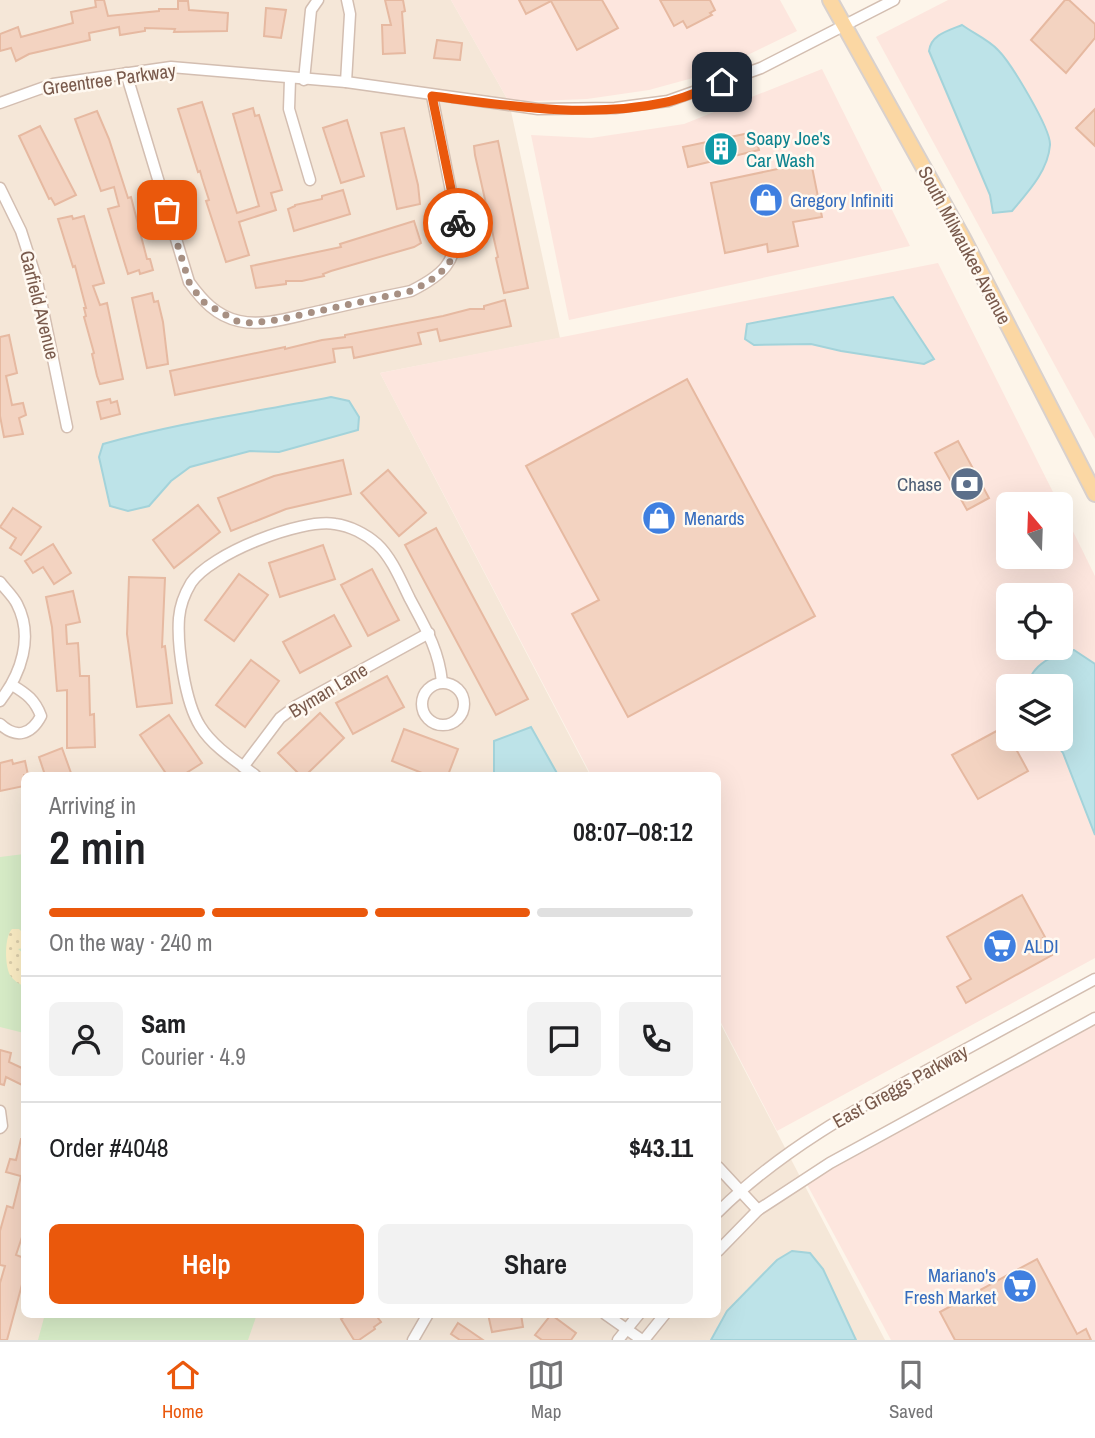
<!DOCTYPE html>
<html lang="en">
<head>
<meta charset="utf-8">
<style>
  :root { --surface:#fff; --page:#f2f2f2; --text:#202124; --muted:#757577; --line:#e0e0e0; --accent:#ea580c }
  body { margin:0; font-family:"Archivo Narrow",sans-serif; background:var(--page); color:var(--text); height:100vh; display:flex; flex-direction:column; font-size:26px; white-space:nowrap }
  * { box-sizing:border-box; margin:0 }
  p { font-size:23px; color:var(--muted) }
  .icon { flex:none; width:38px; height:38px; fill:none; stroke:currentColor; stroke-width:2; stroke-linecap:round; stroke-linejoin:round }
  .map { position:relative; flex:1; overflow:hidden }
  .side { position:absolute; left:21px; top:772px; width:700px; height:546px; display:flex; flex-direction:column; background:var(--surface); border-radius:10px; box-shadow:0 7px 28px #0002 }
  .side>* { flex:none }
  .needle { width:46px; rotate:341deg }
  .fabs { position:absolute; left:996px; top:492px; display:grid; gap:14px }
  .fabs a { display:grid; place-items:center; width:77px; height:77px; border-radius:10px; background:var(--surface); box-shadow:0 7px 28px #0002; font-size:35px }
  .pin { position:absolute; display:grid; place-items:center; width:60px; height:60px; color:#fff; margin:-30px; border-radius:14px; box-shadow:0 4px 10px #0006 }
  .courier { position:absolute; display:grid; place-items:center; width:70px; height:70px; margin:-35px; border:5px solid #ea580c; border-radius:50%; background:#fff; color:#222; box-shadow:0 2px 9px #0007 }
  .summary em { font-style:normal; font-weight:600 }
  .summary div { display:flex; flex-direction:column-reverse }
  .summary { display:flex; align-items:center; justify-content:space-between; height:119px; padding:0 28px }
  h1 { font-size:46px; font-weight:600; line-height:52px }
  .bar { display:grid; grid-template-columns:repeat(4,1fr); gap:10px 7px; align-content:center; height:84px; padding:0 28px }
  .bar i { height:9px; border-radius:5px; background:var(--line) }
  .bar .on { background:var(--accent) }
  .bar p { grid-column:span 4 }
  .line { display:flex; align-items:center; gap:18px; padding:0 28px; border-top:2px solid var(--line) }
  .line div { flex:1 }
  .round { display:grid; place-items:center; flex:none; width:74px; height:74px; border-radius:10px; background:var(--page) }
  .button { display:flex; gap:14px; margin-top:auto; padding:14px 28px }
  .button a { flex:1; height:80px; border-radius:10px; background:var(--accent); color:#fff; font-size:28px; font-weight:600; line-height:80px; text-align:center }
  .button a+a { background:var(--page); color:var(--text) }
  .tabs { display:flex; justify-content:space-around; align-items:center; height:98px; border-top:2px solid var(--line); background:var(--surface); font-size:19px; color:var(--muted) }
  .tabs a { display:grid; justify-items:center; gap:4px }
  .tabs .on { color:var(--accent) }
  .map>svg:first-child { display:block }
  .residential { fill:#f5e7d8 }
  .commercial { fill:#fde6de; fill-rule:evenodd }
  .green { fill:#d7ecc7 }
  .sand { fill:url(#sand-dots) }
  .water { fill:#bde3e8; stroke:#a3d3da; stroke-width:2 }
  .building { fill:#f3d3c1; stroke:#e6b9a1; stroke-width:2 }
  .lines { fill:none; stroke-linecap:round; stroke-linejoin:round }
  .street-casing { stroke:#d3beb1; stroke-width:13 }
  .primary-casing { stroke:#d9d1cd; stroke-width:18 }
  .street { stroke:#fff; stroke-width:10 }
  .primary { stroke:#fbd7a3; stroke-width:14 }
  .done { stroke:#a79083; stroke-width:7; stroke-dasharray:0 12.6 }
  .route { stroke:#ea580c; stroke-width:9 }
  .labels { text-anchor:middle; dominant-baseline:central; stroke-width:5; stroke-linejoin:round; paint-order:stroke }
  .street-label { font-size:19px; fill:#795a4c; stroke:#fff9f1 }
  .culture-label { font-size:19px; fill:#0d838f; stroke:#fff9f1; text-anchor:start }
  .shop-label { font-size:19px; fill:#366cbe; stroke:#fff9f1; text-anchor:start }
  .service-label { font-size:19px; fill:#4e5e75; stroke:#fff9f1; text-anchor:end }
</style>
</head>
<body>
<div class="map">
<svg width="1095" height="1340" viewBox="0 0 1095 1340">
  <defs>
    <pattern id="sand-dots" width="8" height="8" patternUnits="userSpaceOnUse" patternTransform="scale(1.75)"><rect width="8" height="8" fill="#fceec5"/><path d="M2 2h.1M6 6h.1" fill="none" stroke="#dcceab" stroke-width="1.8" stroke-linecap="round"/></pattern>
  </defs>
  <rect width="100%" height="100%" fill="#fdf5ea"/>
  <polygon class="residential" points="0,0 451,0 509,102 560,338 380,373 590,775 24,775 24,1314 718,1314 718,1019 885,1340 0,1340"/>
  <g class="commercial">
    <polygon points="451,0 780,0 797,31 711,73 649,90 587,99 509,102"/>
    <polygon points="948,0 1095,0 1095,439 876,37"/>
    <polygon points="822,69 910,246 569,320 531,135 591,138 684,124"/>
    <path d="M938,263L1059,504H1008V556H1060L1061,507L1095,576V958L777,1131L718,1017V775H591L380,373ZM1008,595H1060V648H1008ZM1008,686H1060V738H1008Z"/>
    <polygon points="1095,1025 1095,1340 891,1340 803,1177"/>
  </g>
  <g class="green">
    <polygon points="24,854 24,1033 0,1027 0,857"/>
    <polygon points="45,1314 257,1314 248,1340 38,1340"/>
  </g>
  <path class="sand" d="M12,929H19L24,934V948L18,949L24,954V986C19,984 14,981 10,975C5,966 4,937 12,929Z"/>
  <g class="water">
    <path d="M962,25C973,33 989,40 998,50C1011,63 1051,129 1050,145C1048,171 1028,192 1012,211L993,213L990,195L929,51C931,35 947,31 962,25Z"/>
    <polygon points="893,297 934,359 924,364 841,351 811,344 754,345 745,339 747,324"/>
    <path d="M331,397L349,401L359,417L358,430L279,452L250,451L190,467L171,481L149,506L128,511L110,506L99,457L103,444C177,423 255,412 331,397Z"/>
    <path d="M1074,650L1095,664V835L1063,753L1052,739L1060,738V686H1028C1031,664 1055,654 1074,650Z"/>
    <polygon points="531,727 558,775 494,775 494,741"/>
    <polygon points="792,1251 810,1253 823,1269 856,1340 711,1340 727,1311 777,1260"/>
  </g>
  <g class="building">
    <polygon points="95,0 104,0 108,16 159,11 159,9 178,9 178,1 188,1 189,10 228,13 227,31 174,32 175,29 145,28 145,31 120,35 119,27 89,33 90,40 29,54 16,61 11,48 0,51 0,34 18,27 21,37 73,23 71,12 96,7"/>
    <polygon points="385,0 403,0 405,11 402,12 405,53 383,54 382,25 391,25"/>
    <polygon points="519,0 602,0 618,28 577,50 551,1 526,14"/>
    <polygon points="660,0 710,0 715,10 710,13 712,15 687,28 683,21 674,26"/>
    <polygon points="1065,0 1069,0 1095,24 1095,38 1066,73 1031,40"/>
    <polygon points="266,8 286,10 281,38 264,36"/>
    <polygon points="437,40 462,43 460,60 434,58"/>
    <polygon points="202,102 237,213 259,206 233,114 253,108 255,116 259,115 282,190 271,193 276,210 239,222 249,255 226,262 206,201 209,200 202,178 200,171 198,172 178,109"/>
    <polygon points="1095,109 1095,146 1076,128"/>
    <polygon points="97,111 109,139 128,198 131,197 147,259 150,259 153,270 140,274 139,270 128,274 108,209 119,206 114,187 101,191 75,119"/>
    <polygon points="347,120 364,176 341,183 323,128"/>
    <polygon points="40,126 76,195 55,205 51,198 49,199 19,136"/>
    <polygon points="404,128 418,185 420,204 397,209 381,133"/>
    <polygon points="754,132 759,150 688,167 683,147"/>
    <polygon points="498,141 528,288 504,293 496,258 498,257 475,155 474,146"/>
    <polygon points="811,162 822,217 793,222 798,246 768,252 767,244 725,253 711,183"/>
    <polygon points="343,190 350,214 294,231 288,209 295,206 295,205 322,199 322,196"/>
    <polygon points="72,216 73,219 84,216 104,283 93,286 100,305 107,303 123,379 100,384 97,376 92,354 94,353 84,317 86,316 84,308 86,308 75,266 73,267 58,219"/>
    <polygon points="414,221 421,243 414,247 331,271 323,274 324,276 302,281 286,281 286,284 256,288 251,266 341,247 340,244"/>
    <polygon points="152,293 154,302 158,301 163,322 168,364 147,368 132,298"/>
    <polygon points="505,300 511,326 440,341 437,329 418,333 421,344 354,358 352,347 333,349 335,362 175,395 170,371 285,347 285,349 322,340 345,337 345,335 443,316 470,309 484,309 484,306"/>
    <polygon points="9,335 17,373 6,376 12,405 23,403 26,415 19,418 23,434 4,437 0,416 0,337"/>
    <polygon points="687,379 815,616 628,717 572,614 599,600 526,466"/>
    <polygon points="110,399 111,403 117,401 120,414 101,419 97,402"/>
    <polygon points="958,441 989,498 967,510 935,453"/>
    <polygon points="343,460 351,494 286,509 231,531 218,498 274,476"/>
    <polygon points="388,470 426,513 399,536 361,493"/>
    <polygon points="198,505 220,532 174,568 153,540"/>
    <polygon points="13,508 41,527 21,555 10,548 16,538 0,527"/>
    <polygon points="436,528 528,699 496,715 405,545"/>
    <polygon points="53,544 71,573 54,584 43,567 33,573 25,561"/>
    <polygon points="323,545 335,579 280,597 269,563"/>
    <polygon points="372,569 399,620 368,636 341,585"/>
    <polygon points="239,574 268,595 234,641 205,620"/>
    <polygon points="129,577 165,578 162,647 165,646 172,703 137,707 127,634"/>
    <polygon points="73,591 80,622 66,625 67,644 78,643 80,676 89,676 90,715 94,714 95,747 67,748 67,690 57,691 52,627 46,597"/>
    <polygon points="334,615 351,646 300,673 283,642"/>
    <polygon points="251,660 279,681 245,727 216,705"/>
    <polygon points="387,676 404,707 353,734 336,703"/>
    <polygon points="320,713 344,738 306,775 300,775 278,753"/>
    <polygon points="169,715 202,763 183,775 167,775 140,735"/>
    <polygon points="1004,727 1008,738 1010,738 1028,771 978,799 952,755"/>
    <polygon points="404,729 458,749 448,775 427,775 392,761"/>
    <polygon points="62,748 71,773 63,775 45,775 39,757"/>
    <polygon points="12,760 13,764 25,761 28,775 24,775 24,786 0,791 0,763"/>
    <polygon points="1022,895 1045,937 1043,938 1052,955 966,1003 957,987 971,979 947,937"/>
    <polygon points="0,1050 11,1053 9,1062 24,1069 24,1086 6,1077 4,1085 0,1084"/>
    <polygon points="21,1139 24,1139 24,1177 6,1172 10,1159 16,1160"/>
    <polygon points="21,1176 24,1177 24,1231 16,1255 24,1258 24,1277 7,1340 0,1340 0,1283 5,1266 0,1265 0,1231 7,1206 13,1208"/>
    <polygon points="1037,1259 1077,1334 1086,1329 1091,1340 955,1340 940,1312"/>
    <polygon points="348,1314 375,1314 381,1322 374,1327 375,1329 359,1340 354,1340 341,1319"/>
    <polygon points="488,1314 521,1314 523,1327 492,1332"/>
    <polygon points="550,1316 553,1316 576,1333 571,1340 542,1340 535,1335"/>
    <polygon points="458,1323 467,1329 483,1340 460,1340 451,1334"/>
  </g>
  <g class="lines">
    <g class="street-casing">
      <g id="street">
        <path d="M126,73L189,282C202,300 216,316 239,321C265,327 295,316 320,311C350,304 381,297 411,291C443,275 456,263 458,226L432,96"/>
        <polyline points="290,79 289,109 310,180"/>
        <polyline points="304,80 311,10 318,0"/>
        <polyline points="346,82 350,14 347,0"/>
        <polyline points="0,103 53,84 171,67 346,82 538,109 615,108 668,101 761,68 894,0"/>
        <polyline points="0,188 21,231 37,281 67,427"/>
        <path d="M0,582C5,589 13,596 17,604C34,637 21,674 0,701"/>
        <circle cx="443" cy="704" r="21"/>
        <path d="M0,724C16,739 31,735 41,716C35,700 27,694 12,685"/>
        <polyline points="243,767 280,718 296,706 429,633"/>
        <path d="M255,775C236,761 213,747 200,726C185,702 177,646 179,618C180,606 185,593 191,583C210,554 301,518 335,524C350,526 366,534 377,544C392,558 401,581 410,599C425,627 439,650 442,682"/>
        <polyline points="0,1111 2,1126 0,1128"/>
        <polyline points="718,1167 758,1210"/>
        <path d="M718,1212C782,1149 856,1109 935,1066C988,1037 1041,1008 1095,979"/>
        <polyline points="718,1251 758,1210 830,1163 1095,1018"/>
        <polyline points="605,1314 642,1340"/>
        <polyline points="413,1340 428,1314"/>
        <polyline points="618,1340 639,1314"/>
        <polyline points="644,1340 665,1314"/>
      </g>
    </g>
    <g class="primary-casing">
      <polyline id="primary" points="830,0 964,240 1095,494"/>
    </g>
    <use href="#street" class="street"/>
    <use href="#primary" class="primary"/>
  </g>
  <g class="lines">
    <path class="done" d="M167,210L189,282L202,301L236,321L252,323L277,320L411,291C442,276 461,260 458,223"/>
    <path class="route" d="M458,223L432,96C510,106 589,119 667,102C686,98 704,89 722,82"/>
  </g>
  <defs>
    <g id="building-disc" transform="scale(1.75)"><circle r="9.5" fill="#0f9aa8" stroke="#fff9f1"/><path d="M-4-6H4V6H1V3H-1V6H-4ZM-2.5-4.3h1.7v1.8h-1.7ZM.8-4.3h1.7v1.8H.8ZM-2.5-1h1.7V.8h-1.7ZM.8-1h1.7V.8H.8Z" fill="#fff"/></g>
    <g id="shop-disc" transform="scale(1.75)"><circle r="9.5" fill="#3f7fe0" stroke="#fff9f1"/><path d="M-5-2.5h2.3a2.7 3.5 0 0 1 5.4 0H5L5.5 6h-11ZM-1.5-2.5h3a1.5 2.3 0 0 0-3 0Z" fill="#fff"/></g>
    <g id="bank-disc" transform="scale(1.75)"><circle r="9.5" fill="#5c6f8a" stroke="#fff9f1"/><path d="M-6-4H6V4H-6ZM0-2.3a2.3 2.3 0 1 0 0 4.6a2.3 2.3 0 1 0 0-4.6Z" fill="#fff"/></g>
    <g id="supermarket-disc" transform="scale(1.75)"><circle r="9.5" fill="#3f7fe0" stroke="#fff9f1"/><path d="M-6-5.5h2.5l.6 2H6L4.5 2H-2.5L-4.4-4H-6ZM-1.5 3.2a1.3 1.3 0 1 0 .1 0ZM3 3.2a1.3 1.3 0 1 0 .1 0Z" fill="#fff"/></g>
  </defs>
  <g fill-rule="evenodd">
    <use href="#building-disc" x="721" y="149"/>
    <use href="#shop-disc" x="766" y="200"/>
    <use href="#bank-disc" x="967" y="484"/>
    <use href="#shop-disc" x="659" y="518"/>
    <use href="#supermarket-disc" x="1000" y="946"/>
    <use href="#supermarket-disc" x="1020" y="1286"/>
  </g>
  <g class="labels">
    <g class="street-label">
      <text transform="translate(109 79) rotate(-8)">Greentree Parkway</text>
      <text transform="translate(965 245) rotate(62)">South Milwaukee Avenue</text>
      <text transform="translate(40 305) rotate(76)">Garfield Avenue</text>
      <text transform="translate(328 690) rotate(-31)">Byman Lane</text>
      <text transform="translate(900 1086) rotate(-29)">East Greggs Parkway</text>
    </g>
    <g class="culture-label">
      <text x="746" y="138">Soapy Joe's<tspan x="746" dy="22">Car Wash</tspan></text>
    </g>
    <g class="shop-label">
      <text x="790" y="200">Gregory Infiniti</text>
      <text x="684" y="518">Menards</text>
      <text x="1024" y="946">ALDI</text>
      <text x="996" y="1275" text-anchor="end">Mariano's<tspan x="996" dy="22">Fresh Market</tspan></text>
    </g>
    <g class="service-label">
      <text x="942" y="484">Chase</text>
    </g>
  </g>
</svg>
<div class="fabs">
<a><svg class="needle" viewBox="-14 -14 28 28"><path d="M0-13l5 13h-10z" fill="#e53935"/><path d="M0 13l5-13h-10z" fill="#757577"/></svg></a>
<a><svg class="icon" aria-label="locate" viewBox="0 0 24 24"><circle cx="12" cy="12" r="6"/><path d="M12 2v4M12 18v4M2 12h4M18 12h4"/></svg></a>
<a><svg class="icon" aria-label="layers" viewBox="0 0 24 24"><path d="M12 4l9 5-9 5-9-5zM3 14l9 5 9-5"/></svg></a>
</div>
<div class="pin" style="left:167px;top:210px;background:#ea580c"><svg class="icon" aria-label="bag" viewBox="0 0 24 24"><path d="M5 8h14l-1 12H6zM9 8a3 3 0 0 1 6 0"/></svg></div>
<div class="pin" style="left:722px;top:82px;background:#1f2937"><svg class="icon" aria-label="home" viewBox="0 0 24 24"><path d="M3 11l9-7 9 7M6 9v11h12V9"/></svg></div>
<div class="courier" style="left:458px;top:223px"><svg class="icon" aria-label="bike" viewBox="0 0 24 24"><circle cx="6" cy="16" r="4"/><circle cx="18" cy="16" r="4"/><path d="M6 16l4-8h5l3 8M10 8l3 8H6M13 5h3"/></svg></div>
<section class="side">
<div class="summary"><div><h1>2 min</h1><p>Arriving in</p></div><em>08:07–08:12</em></div>
<div class="bar"><i class="on"></i><i class="on"></i><i class="on"></i><i></i><p>On the way · 240 m</p></div>
<div class="line" style="height:126px"><a class="round"><svg class="icon" aria-label="person" viewBox="0 0 24 24"><circle cx="12" cy="8" r="4"/><path d="M4 21q1-7 8-7t8 7"/></svg></a><div><b>Sam</b><p>Courier · 4.9</p></div><a class="round"><svg class="icon" aria-label="chat" viewBox="0 0 24 24"><path d="M4 5h16v11H9l-5 4z"/></svg></a><a class="round"><svg class="icon" aria-label="phone" viewBox="0 0 24 24"><path d="M5 4h4l2 5-3 2q2 4 5 5l2-3 5 2v4C11 20 4 13 5 4z"/></svg></a></div>
<div class="line" style="height:91px"><div>Order #4048</div><b>$43.11</b></div>
<div class="button"><a>Help</a><a>Share</a></div>
</section>
</div>
<nav class="tabs">
<a class="on"><svg class="icon" aria-label="home" viewBox="0 0 24 24"><path d="M3 11l9-7 9 7M6 9v11h12V9"/></svg>Home</a>
<a><svg class="icon" aria-label="map" viewBox="0 0 24 24"><path d="M3 6l6-2 6 2 6-2v14l-6 2-6-2-6 2zM9 4v14M15 6v14"/></svg>Map</a>
<a><svg class="icon" aria-label="saved" viewBox="0 0 24 24"><path d="M7 4h10v16l-5-4-5 4z"/></svg>Saved</a>
</nav>
</body>
</html>
